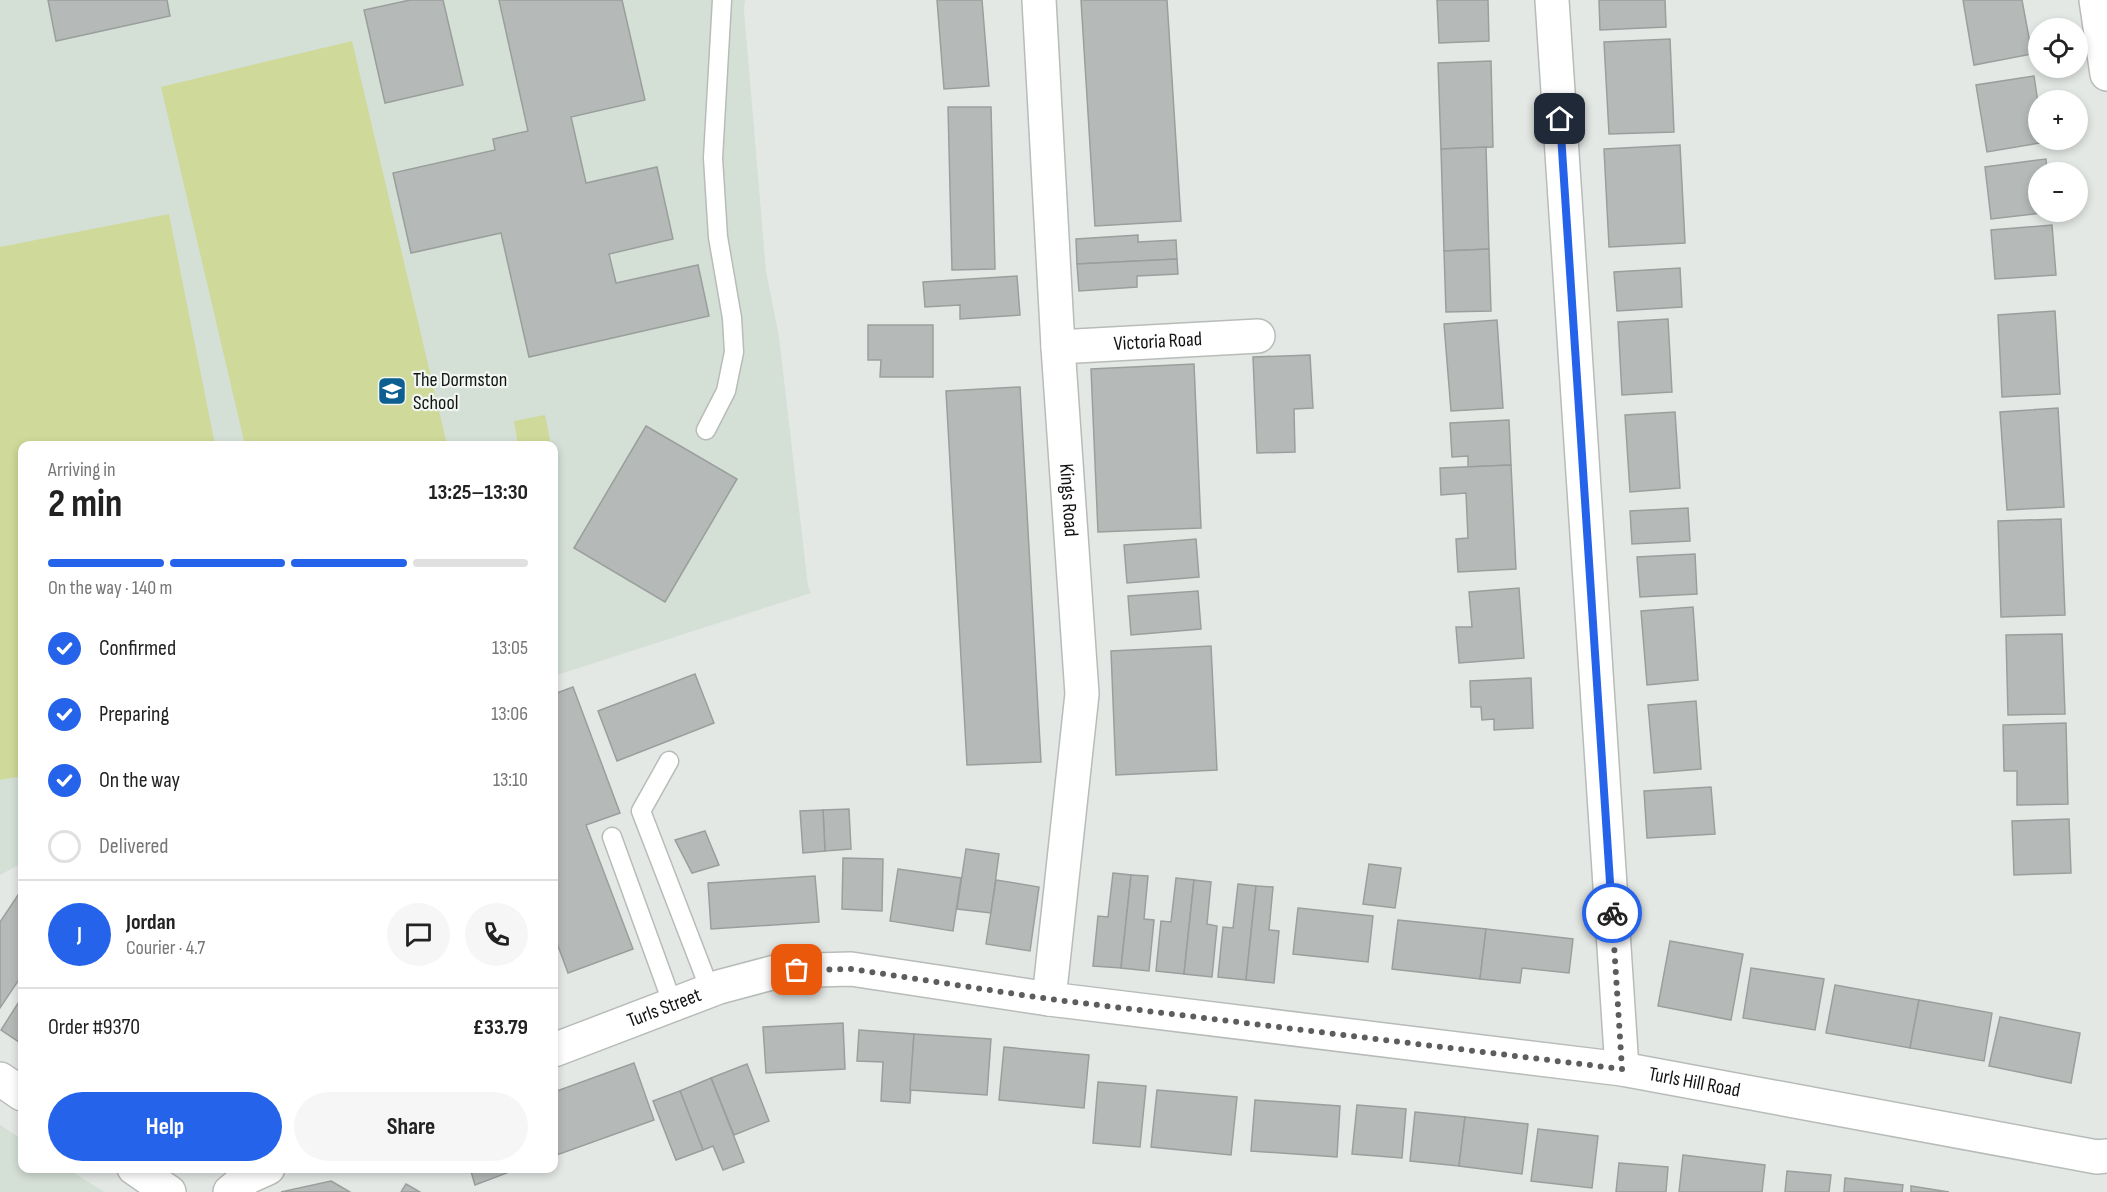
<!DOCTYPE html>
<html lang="en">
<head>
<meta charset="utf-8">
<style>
  :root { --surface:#fff; --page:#f6f6f6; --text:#222; --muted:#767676; --line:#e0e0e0; --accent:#2563eb }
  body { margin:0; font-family:"Sofia Sans Condensed",sans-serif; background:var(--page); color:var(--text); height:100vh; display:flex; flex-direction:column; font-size:22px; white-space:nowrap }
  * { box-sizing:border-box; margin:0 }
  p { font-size:20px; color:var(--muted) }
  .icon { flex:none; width:33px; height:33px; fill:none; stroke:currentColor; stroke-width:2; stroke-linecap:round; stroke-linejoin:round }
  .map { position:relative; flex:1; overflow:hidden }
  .drawer { position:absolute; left:18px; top:441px; width:540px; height:732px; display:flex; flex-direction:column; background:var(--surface); border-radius:12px; box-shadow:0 3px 9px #0003 }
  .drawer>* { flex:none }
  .controls { position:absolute; left:2028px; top:18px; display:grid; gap:12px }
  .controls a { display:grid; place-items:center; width:60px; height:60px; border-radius:50%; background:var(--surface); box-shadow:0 3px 9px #0003; font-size:30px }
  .pin { position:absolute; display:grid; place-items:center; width:51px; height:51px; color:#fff; margin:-26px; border-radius:12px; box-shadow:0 3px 9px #0006 }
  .courier { position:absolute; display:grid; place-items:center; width:60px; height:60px; margin:-30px; border:4px solid #2563eb; border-radius:50%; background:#fff; color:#222; box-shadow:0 2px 8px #0007 }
  .headline em { font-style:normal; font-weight:700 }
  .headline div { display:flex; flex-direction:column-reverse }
  .headline { display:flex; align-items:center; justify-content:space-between; height:102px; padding:0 30px }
  h1 { font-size:39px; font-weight:700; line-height:45px }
  .bar { display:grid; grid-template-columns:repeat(4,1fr); gap:9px 6px; align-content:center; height:72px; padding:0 30px }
  .bar i { height:8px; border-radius:4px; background:var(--line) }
  .bar .current { background:var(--accent) }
  .bar p { grid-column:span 4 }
  .line { display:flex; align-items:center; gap:15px; padding:0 30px; border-top:2px solid var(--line) }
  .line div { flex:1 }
  .round { display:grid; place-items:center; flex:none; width:63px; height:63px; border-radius:32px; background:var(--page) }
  ol { padding:0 30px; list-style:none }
  li { display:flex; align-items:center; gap:18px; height:66px }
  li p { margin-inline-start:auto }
  li .icon { padding:6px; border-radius:50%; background:var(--accent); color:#fff; stroke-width:4 }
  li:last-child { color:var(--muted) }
  li i { width:33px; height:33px; border:3px solid var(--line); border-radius:50% }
  .action { display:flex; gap:12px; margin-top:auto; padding:12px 30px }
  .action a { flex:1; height:69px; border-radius:36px; background:var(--accent); color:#fff; font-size:24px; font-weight:700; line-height:69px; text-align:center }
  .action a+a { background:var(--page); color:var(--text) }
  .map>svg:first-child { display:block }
  .built { fill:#d4dfd6 }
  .green { fill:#cfd999 }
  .building { fill:#b5bab8; stroke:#9a9f9d; stroke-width:1.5 }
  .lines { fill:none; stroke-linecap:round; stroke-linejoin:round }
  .lane-casing { stroke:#b8bcb9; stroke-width:21 }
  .street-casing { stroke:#b8bcb9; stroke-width:36 }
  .primary-casing { stroke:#b8bcb9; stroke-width:36 }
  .lane { stroke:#fff; stroke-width:18 }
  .street { stroke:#fff; stroke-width:33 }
  .primary { stroke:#fff; stroke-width:33 }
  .done { stroke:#5c5e5c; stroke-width:6; stroke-dasharray:0 10.8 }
  .route { stroke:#2563eb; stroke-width:8 }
  .labels { text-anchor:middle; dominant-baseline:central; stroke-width:4.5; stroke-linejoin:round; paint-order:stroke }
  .street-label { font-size:20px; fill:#121412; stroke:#f1f6f2 }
  .poi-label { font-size:20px; fill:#121412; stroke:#f1f6f2; text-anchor:start }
</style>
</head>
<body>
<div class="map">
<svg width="2107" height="1192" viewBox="0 0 2107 1192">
  <rect width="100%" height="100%" fill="#e4e8e5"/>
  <g class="built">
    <polygon points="0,0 745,0 744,10 766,271 779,337 808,586 811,593 554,676 554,446 22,446 22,863 0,875"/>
    <polygon points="0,1125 22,1139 22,1168 68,1169 104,1192 0,1192"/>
  </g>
  <g class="green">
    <polygon points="352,41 447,445 245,445 161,87"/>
    <polygon points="169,214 215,445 22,446 22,776 0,780 0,247"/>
    <polygon points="545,415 551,445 518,445 514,421"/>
  </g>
  <g class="building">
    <polygon points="48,0 167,0 170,16 56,41"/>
    <polygon points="410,0 443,0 463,85 385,103 364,10"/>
    <polygon points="499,0 622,0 645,100 571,117 586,183 657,167 673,239 609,254 616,283 698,265 709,316 529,357 501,233 411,253 393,173 495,150 493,139 528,131"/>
    <polygon points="937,0 982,0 989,86 944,89"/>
    <polygon points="1081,0 1167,0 1181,221 1095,226"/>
    <polygon points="1437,0 1488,0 1489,41 1439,43"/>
    <polygon points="1599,0 1665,0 1666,27 1600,30"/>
    <polygon points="1963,0 2022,0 2032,54 1974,65"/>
    <polygon points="1670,39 1674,132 1609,134 1604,42"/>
    <polygon points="1491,61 1493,147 1441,149 1438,63"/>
    <polygon points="2034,76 2038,103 2038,140 2045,140 2045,142 1987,152 1976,85"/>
    <polygon points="948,107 991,107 995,269 952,270"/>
    <polygon points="1680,145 1685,243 1609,247 1604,149"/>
    <polygon points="1486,147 1489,249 1444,251 1441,149"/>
    <polygon points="2046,159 2047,172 2038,172 2038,212 2050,212 1991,219 1985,167"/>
    <polygon points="2052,225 2056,275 1995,279 1991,230"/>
    <polygon points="1138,235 1138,242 1176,240 1177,259 1077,264 1076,239"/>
    <polygon points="1489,249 1491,311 1446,312 1444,251"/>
    <polygon points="1177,259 1178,274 1137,276 1137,287 1079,291 1077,264"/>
    <polygon points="1680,268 1682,307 1617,311 1614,272"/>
    <polygon points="1017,276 1020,315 960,319 960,305 925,307 923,282"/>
    <polygon points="2055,311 2060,394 2002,397 1998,315"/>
    <polygon points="1668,319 1672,392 1622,395 1618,322"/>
    <polygon points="1497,320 1503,408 1451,411 1444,324"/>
    <polygon points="868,325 933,325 933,377 880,377 881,360 868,360"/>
    <polygon points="1310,355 1313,408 1294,409 1295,452 1257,453 1253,357"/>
    <polygon points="1194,364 1201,528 1098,532 1091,369"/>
    <polygon points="1020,387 1041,762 967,765 946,391"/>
    <polygon points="2058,408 2064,507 2007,510 2000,412"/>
    <polygon points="1675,412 1680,488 1630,492 1625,415"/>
    <polygon points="1509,420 1511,465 1468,467 1468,456 1452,457 1450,423"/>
    <polygon points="646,426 737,479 665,602 574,548"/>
    <polygon points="1511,465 1516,569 1458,572 1456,539 1468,538 1466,493 1441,495 1440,468"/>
    <polygon points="1688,508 1690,541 1632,544 1630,511"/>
    <polygon points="2061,519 2065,615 2001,617 1998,521"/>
    <polygon points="1196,539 1199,577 1127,583 1124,545"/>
    <polygon points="1695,554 1697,594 1640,597 1637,557"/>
    <polygon points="1519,588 1524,658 1459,663 1456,627 1472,627 1469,592"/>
    <polygon points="1198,591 1201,629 1131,635 1128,596"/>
    <polygon points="1693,607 1698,680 1647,685 1641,611"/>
    <polygon points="2062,634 2065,714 2008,715 2006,635"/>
    <polygon points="1211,646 1217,770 1116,775 1111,651"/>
    <polygon points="695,674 714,723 617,761 598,711"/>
    <polygon points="1531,678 1533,728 1494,730 1494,719 1482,720 1481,707 1471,707 1470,681"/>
    <polygon points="573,687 620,813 586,825 633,949 568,973 554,935 554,694"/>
    <polygon points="1696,701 1701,769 1654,773 1648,705"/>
    <polygon points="2066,723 2068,804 2017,805 2017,771 2004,771 2003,725"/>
    <polygon points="1711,787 1715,834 1647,838 1644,791"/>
    <polygon points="849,809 851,849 825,851 823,810"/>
    <polygon points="823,810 825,851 803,853 800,811"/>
    <polygon points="2069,819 2071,873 2014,875 2012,821"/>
    <polygon points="705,831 719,865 692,873 675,840"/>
    <polygon points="966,849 999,854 991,913 957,909"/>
    <polygon points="843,858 883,859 882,911 842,909"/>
    <polygon points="1369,864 1401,868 1395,908 1363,904"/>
    <polygon points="898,869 961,878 953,931 890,921"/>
    <polygon points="1113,873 1131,875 1121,968 1093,966 1098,916 1108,917"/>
    <polygon points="1131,875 1148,876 1144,919 1154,920 1149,971 1121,968"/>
    <polygon points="815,876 819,922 711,929 708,883"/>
    <polygon points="1176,878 1194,880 1184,974 1156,971 1161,921 1171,922"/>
    <polygon points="996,880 1039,887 1030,951 986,944"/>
    <polygon points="1194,880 1211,882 1207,924 1217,926 1212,977 1184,974"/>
    <polygon points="1238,884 1256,886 1246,980 1218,977 1223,927 1233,928"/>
    <polygon points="1256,886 1273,887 1269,930 1279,931 1274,983 1246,980"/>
    <polygon points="22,889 22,975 0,1008 0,922"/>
    <polygon points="1298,908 1373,916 1368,962 1293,954"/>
    <polygon points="1398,920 1486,929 1480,979 1392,969"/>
    <polygon points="1486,929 1573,939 1569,973 1522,968 1520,983 1480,979"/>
    <polygon points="1670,941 1743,954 1731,1020 1658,1006"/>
    <polygon points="1751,968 1824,979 1815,1030 1743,1018"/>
    <polygon points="1835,985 1919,1000 1910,1048 1826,1033"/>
    <polygon points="22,997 22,1044 1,1030"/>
    <polygon points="1919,1000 1992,1013 1984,1061 1910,1048"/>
    <polygon points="2000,1017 2080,1033 2071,1083 1989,1066"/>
    <polygon points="843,1023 845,1069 766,1073 763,1027"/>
    <polygon points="859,1030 914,1034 910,1103 881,1101 883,1062 857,1061"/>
    <polygon points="914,1034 991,1039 987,1095 910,1090"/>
    <polygon points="1004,1047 1089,1055 1084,1108 999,1100"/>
    <polygon points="634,1063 654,1120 554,1156 554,1092"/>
    <polygon points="747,1064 769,1121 734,1135 711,1078"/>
    <polygon points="711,1078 744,1162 723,1170 713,1146 703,1150 680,1091"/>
    <polygon points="1098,1082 1146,1086 1140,1147 1093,1143"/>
    <polygon points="1157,1090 1237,1097 1231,1155 1151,1147"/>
    <polygon points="680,1091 703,1150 676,1160 653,1101"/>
    <polygon points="1255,1100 1340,1106 1337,1157 1251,1151"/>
    <polygon points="1357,1105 1406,1109 1402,1158 1352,1154"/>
    <polygon points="1415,1112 1465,1117 1459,1166 1410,1161"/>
    <polygon points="1465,1117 1528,1124 1522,1174 1459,1166"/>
    <polygon points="1538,1129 1598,1136 1592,1188 1531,1181"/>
    <polygon points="1683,1155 1765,1165 1762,1192 1679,1192"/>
    <polygon points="1619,1163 1668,1167 1666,1192 1616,1192"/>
    <polygon points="470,1168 520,1168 475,1185"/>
    <polygon points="1787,1171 1831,1175 1829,1192 1785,1192"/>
    <polygon points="1845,1178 1903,1185 1902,1192 1844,1192"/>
    <polygon points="331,1181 350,1192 281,1192"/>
    <polygon points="406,1184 420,1192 401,1192"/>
    <polygon points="1911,1186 1949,1192 1911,1192"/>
  </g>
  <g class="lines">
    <g class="lane-casing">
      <g id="lane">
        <polyline points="706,430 726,391 734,352 732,318 718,237 713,158 722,0"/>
        <polyline points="669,761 641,811 710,990"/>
        <polyline points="612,837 673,1005"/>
      </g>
    </g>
    <g class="street-casing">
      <g id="street">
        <path id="s1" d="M1039,0L1058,347L1082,694L1049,999"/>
        <polyline points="1552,0 1622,1069"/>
        <polyline points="2096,0 2107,74"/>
        <path id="s2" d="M1058,347L1258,336"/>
        <path id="s3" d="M554,1050L719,987L779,971L851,969L1049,999L1622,1069L2097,1157L2107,1156"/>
        <polyline points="230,1192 248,1177 268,1168"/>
      </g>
    </g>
    <g class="primary-casing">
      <g id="primary">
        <polyline points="0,1079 22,1094"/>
        <polyline points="134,1168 169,1192"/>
      </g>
    </g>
    <use href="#lane" class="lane"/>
    <use href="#street" class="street"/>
    <use href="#primary" class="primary"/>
  </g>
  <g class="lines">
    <polyline class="done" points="797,970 851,969 1049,999 1622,1069 1612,913"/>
    <polyline class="route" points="1560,119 1612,913"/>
  </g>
  <defs>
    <g id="school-square" transform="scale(1.5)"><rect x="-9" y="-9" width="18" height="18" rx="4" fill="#0e5f91" stroke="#f1f6f2"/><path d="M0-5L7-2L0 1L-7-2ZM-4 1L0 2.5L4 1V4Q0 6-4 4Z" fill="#fff"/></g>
  </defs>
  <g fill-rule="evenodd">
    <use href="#school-square" x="392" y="391"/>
  </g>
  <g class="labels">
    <g class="street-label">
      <text stroke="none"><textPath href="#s2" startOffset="100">Victoria Road</textPath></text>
      <text stroke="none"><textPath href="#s1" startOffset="501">Kings Road</textPath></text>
      <text stroke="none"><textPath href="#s3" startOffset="118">Turls Street</textPath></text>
      <text stroke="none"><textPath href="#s3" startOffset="1162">Turls Hill Road</textPath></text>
    </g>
    <g class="poi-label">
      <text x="413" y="380">The Dormston<tspan x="413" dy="23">School</tspan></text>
    </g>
  </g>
</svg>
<div class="controls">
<a><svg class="icon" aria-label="locate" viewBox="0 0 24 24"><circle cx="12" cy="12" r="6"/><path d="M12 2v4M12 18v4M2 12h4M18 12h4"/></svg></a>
<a>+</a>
<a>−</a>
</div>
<div class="pin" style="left:797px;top:970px;background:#ea580c"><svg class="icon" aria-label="bag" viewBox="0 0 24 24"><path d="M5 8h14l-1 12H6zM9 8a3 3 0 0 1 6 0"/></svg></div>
<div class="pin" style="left:1560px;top:119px;background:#1f2937"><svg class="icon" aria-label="home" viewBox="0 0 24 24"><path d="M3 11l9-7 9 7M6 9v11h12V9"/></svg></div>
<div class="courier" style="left:1612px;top:913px"><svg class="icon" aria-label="bike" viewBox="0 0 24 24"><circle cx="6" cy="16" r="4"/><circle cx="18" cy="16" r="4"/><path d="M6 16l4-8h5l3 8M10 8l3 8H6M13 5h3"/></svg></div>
<section class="drawer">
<div class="headline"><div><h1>2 min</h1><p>Arriving in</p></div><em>13:25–13:30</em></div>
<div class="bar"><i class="current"></i><i class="current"></i><i class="current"></i><i></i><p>On the way · 140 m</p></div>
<ol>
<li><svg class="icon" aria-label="check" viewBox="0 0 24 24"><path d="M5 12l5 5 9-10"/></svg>Confirmed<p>13:05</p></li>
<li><svg class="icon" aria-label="check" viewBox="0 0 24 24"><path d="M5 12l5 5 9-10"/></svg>Preparing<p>13:06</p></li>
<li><svg class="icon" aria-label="check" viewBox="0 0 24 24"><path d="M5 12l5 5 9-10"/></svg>On the way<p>13:10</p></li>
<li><i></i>Delivered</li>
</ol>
<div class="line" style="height:108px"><b class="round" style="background:var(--accent);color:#fff">J</b><div><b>Jordan</b><p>Courier · 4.7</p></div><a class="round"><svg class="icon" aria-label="chat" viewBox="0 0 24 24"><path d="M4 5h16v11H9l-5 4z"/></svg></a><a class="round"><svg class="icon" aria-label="phone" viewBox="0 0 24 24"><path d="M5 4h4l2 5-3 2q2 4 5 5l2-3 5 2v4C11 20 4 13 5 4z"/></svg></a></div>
<div class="line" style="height:78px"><div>Order #9370</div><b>£33.79</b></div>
<div class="action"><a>Help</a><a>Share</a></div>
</section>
</div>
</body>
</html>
